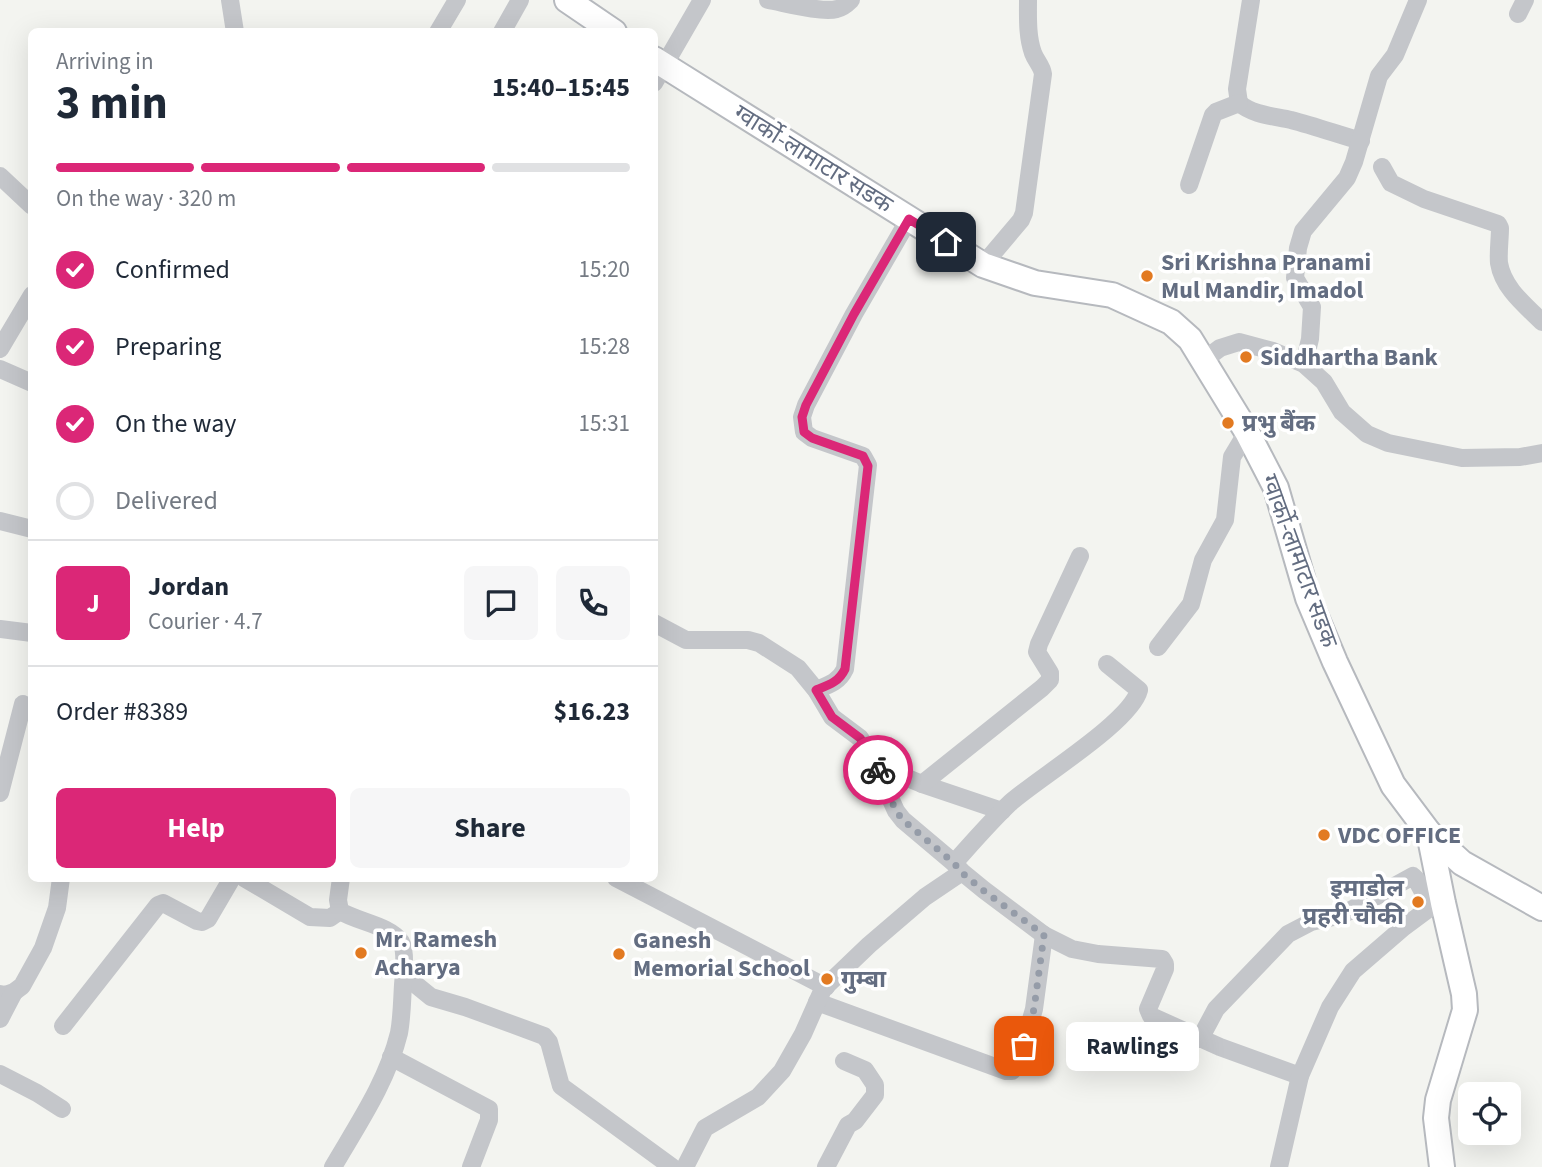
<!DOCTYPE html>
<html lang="en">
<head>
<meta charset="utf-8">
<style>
  :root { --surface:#fff; --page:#f6f6f7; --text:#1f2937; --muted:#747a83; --line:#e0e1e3; --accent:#db2777 }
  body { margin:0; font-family:"Source Sans 3","Noto Sans Devanagari",sans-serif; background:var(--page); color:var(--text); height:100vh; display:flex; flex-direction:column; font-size:26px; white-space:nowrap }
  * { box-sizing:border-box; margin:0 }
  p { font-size:23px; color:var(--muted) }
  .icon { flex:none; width:38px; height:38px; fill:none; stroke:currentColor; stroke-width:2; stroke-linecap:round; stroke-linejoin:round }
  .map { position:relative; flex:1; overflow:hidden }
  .side { position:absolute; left:28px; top:28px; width:630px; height:854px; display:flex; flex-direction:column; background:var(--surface); border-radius:10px; box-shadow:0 7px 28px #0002 }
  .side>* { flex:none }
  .fabs { position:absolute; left:1458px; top:1082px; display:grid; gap:14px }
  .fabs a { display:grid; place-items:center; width:63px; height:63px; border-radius:10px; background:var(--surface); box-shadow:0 7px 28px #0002; font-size:35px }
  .pin { position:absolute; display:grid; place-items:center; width:60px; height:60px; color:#fff; margin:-30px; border-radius:14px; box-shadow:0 4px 10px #0006 }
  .courier { position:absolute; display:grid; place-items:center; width:70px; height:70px; margin:-35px; border:5px solid #db2777; border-radius:50%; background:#fff; color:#222; box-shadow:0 2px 9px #0007 }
  .bubble { position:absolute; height:49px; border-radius:10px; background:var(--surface); box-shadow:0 7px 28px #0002; font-size:23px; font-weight:700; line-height:49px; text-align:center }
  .headline em { font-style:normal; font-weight:700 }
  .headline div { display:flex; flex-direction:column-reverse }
  .headline { display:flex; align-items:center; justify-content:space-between; height:119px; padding:0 28px }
  h1 { font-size:46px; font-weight:700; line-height:52px }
  .bar { display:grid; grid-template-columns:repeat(4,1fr); gap:10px 7px; align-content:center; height:84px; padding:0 28px }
  .bar i { height:9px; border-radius:5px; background:var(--line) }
  .bar .active { background:var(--accent) }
  .bar p { grid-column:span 4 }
  .line { display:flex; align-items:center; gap:18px; padding:0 28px; border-top:2px solid var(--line) }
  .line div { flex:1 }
  .round { display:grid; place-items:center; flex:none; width:74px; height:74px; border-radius:10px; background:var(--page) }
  ol { padding:0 28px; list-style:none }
  li { display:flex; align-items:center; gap:21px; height:77px }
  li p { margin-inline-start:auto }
  li .icon { padding:7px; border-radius:50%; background:var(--accent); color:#fff; stroke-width:4 }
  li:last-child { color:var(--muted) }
  li i { width:38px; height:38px; border:4px solid var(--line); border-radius:50% }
  .button { display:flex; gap:14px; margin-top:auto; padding:14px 28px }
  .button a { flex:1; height:80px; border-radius:10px; background:var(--accent); color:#fff; font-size:28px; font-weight:700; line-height:80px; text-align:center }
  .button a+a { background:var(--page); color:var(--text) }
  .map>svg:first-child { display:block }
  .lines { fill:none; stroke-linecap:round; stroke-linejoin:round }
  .secondary-casing { stroke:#b6b9be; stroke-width:28 }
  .street { stroke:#c4c6ca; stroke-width:18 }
  .secondary { stroke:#fff; stroke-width:24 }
  .done { stroke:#959ca8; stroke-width:7; stroke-dasharray:0 12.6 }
  .route { stroke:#db2777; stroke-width:9 }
  .poi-dot { fill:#e27a21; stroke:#fff; stroke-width:2.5 }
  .labels { text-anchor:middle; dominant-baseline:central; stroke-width:7; stroke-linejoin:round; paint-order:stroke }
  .street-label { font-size:24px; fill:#636d81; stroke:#fff }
  .poi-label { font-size:24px; font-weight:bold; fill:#636d81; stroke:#fff; text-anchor:start }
</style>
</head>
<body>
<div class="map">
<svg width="1542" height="1167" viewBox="0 0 1542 1167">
  <rect width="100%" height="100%" fill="#f3f4f0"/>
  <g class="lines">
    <g class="secondary-casing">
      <g id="secondary">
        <polyline points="567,0 614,32"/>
        <polyline points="654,59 983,265 1035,283 1112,295 1171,322 1190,339 1247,432 1276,488 1308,598 1335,662 1393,785 1429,833 1462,863 1542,908"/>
        <polyline points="1429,833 1443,903 1464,994 1465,1010 1438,1100 1436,1118 1442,1167"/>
      </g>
    </g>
    <g class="street">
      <polyline points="230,0 235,32"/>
      <path d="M768,0C785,3 821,13 837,9C842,8 847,4 851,0"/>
      <polyline points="1518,14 1525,0"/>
      <polyline points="438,32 457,0"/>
      <polyline points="502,32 520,0"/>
      <polyline points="654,83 702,0"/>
      <path d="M1239,103C1253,115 1273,116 1291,120C1314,126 1337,134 1361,141"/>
      <polyline points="1239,103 1237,89 1251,0"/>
      <path d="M1382,167L1391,183L1424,199L1498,224L1500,228C1500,239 1498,252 1499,263C1503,288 1525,305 1542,322"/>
      <polyline points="0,176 32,206"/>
      <polyline points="1189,185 1213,115 1216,112 1239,103"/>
      <path d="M983,265L1021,220L1024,213L1043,74C1042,66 1036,61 1033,53C1027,36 1028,17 1028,0"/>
      <polyline points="0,349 32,295"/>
      <polyline points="1204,360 1220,348 1239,342 1273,351 1304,364 1324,382 1342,412 1367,434 1388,443 1462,458 1520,457 1542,453"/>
      <polyline points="1304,364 1310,339 1312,307 1295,278 1298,248 1303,231 1347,178 1354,162 1379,76 1395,55 1418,0"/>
      <polyline points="0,369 32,383"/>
      <polyline points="0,521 32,529"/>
      <polyline points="654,623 686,640 748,640 759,643 798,668 816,690 832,717 860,738 869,751 896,811 903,820 954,863 962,872 984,890 1044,935 1072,949 1098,954 1162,959 1165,964 1165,969 1148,1009 1151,1016 1220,1047 1300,1076"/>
      <polyline points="0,629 32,633"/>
      <polyline points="1158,647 1191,604 1203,560 1225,520 1232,457 1247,432"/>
      <path d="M816,690C829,685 839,682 845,669L868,465L863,456L812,438L804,432L802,417L806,405L854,314L909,219"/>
      <polyline points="876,765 922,784 1002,811"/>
      <polyline points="922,784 1042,688 1050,680 1050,673 1037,652 1039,644 1080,556"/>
      <polyline points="0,793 23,704"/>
      <path d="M954,863C972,843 990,822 1010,803C1038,778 1131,722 1139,690L1107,664"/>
      <polyline points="244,878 310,917 330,918 340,911"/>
      <polyline points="616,878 826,987"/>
      <polyline points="404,975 431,997 465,1007 544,1036 549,1042 561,1086 672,1167"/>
      <polyline points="0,994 5,995 14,992 22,986 43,948 57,908 61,878"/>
      <polyline points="817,1002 1006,1071 1012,1071 1018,1065 1034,1009 1044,935"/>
      <polyline points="0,1019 14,992"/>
      <polyline points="63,1026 158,905 163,903 197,921 202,922 208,919 232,878"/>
      <polyline points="1200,1039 1216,1009 1288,934 1311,922 1342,915 1413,876 1416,879 1431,907"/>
      <polyline points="391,1057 489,1109 489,1120 471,1167"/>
      <polyline points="0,1074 37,1093 62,1109"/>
      <path d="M333,1167C358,1124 387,1082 399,1033C402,1017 402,1000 403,985C404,974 406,950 401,942C389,925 358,922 340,911L338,900L341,878"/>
      <polyline points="685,1167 705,1128 758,1097 782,1071 803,1034 823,989 869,945 925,897 962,872"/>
      <polyline points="826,1167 848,1125 855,1121 875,1095 875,1085 865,1070 844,1061"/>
      <polyline points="1279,1167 1300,1076 1330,1007 1353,971 1404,927 1431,907 1443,903"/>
    </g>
    <use href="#secondary" class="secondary"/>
  </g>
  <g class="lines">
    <polyline class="done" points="878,770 896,811 903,820 954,863 961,872 984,891 1044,935 1034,1009 1024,1046"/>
    <path class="route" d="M878,770L869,751L860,738L832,717L816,690C829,685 839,682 845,669L868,466L863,456L812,438L804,432L802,417L806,405L854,314L909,219L946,242"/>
  </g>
  <g class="poi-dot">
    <circle cx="1147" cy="276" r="7"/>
    <circle cx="1246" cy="357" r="7"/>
    <circle cx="1228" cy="423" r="7"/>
    <circle cx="1324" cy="835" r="7"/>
    <circle cx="1418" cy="902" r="7"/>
    <circle cx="361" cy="953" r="7"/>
    <circle cx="619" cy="954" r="7"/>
    <circle cx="827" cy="979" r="7"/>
  </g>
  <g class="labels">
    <g class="street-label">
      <text transform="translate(813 159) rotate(32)">ग्वार्को-लामाटार सडक</text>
      <text transform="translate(1299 561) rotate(70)">ग्वार्को-लामाटार सडक</text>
    </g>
    <g class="poi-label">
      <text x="1161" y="262">Sri Krishna Pranami<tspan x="1161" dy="28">Mul Mandir, Imadol</tspan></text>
      <text x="1260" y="357">Siddhartha Bank</text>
      <text x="1242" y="423">प्रभु बैंक</text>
      <text x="1338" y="835">VDC OFFICE</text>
      <text x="1404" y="888" text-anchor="end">इमाडोल<tspan x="1404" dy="28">प्रहरी चौकी</tspan></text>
      <text x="375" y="939">Mr. Ramesh<tspan x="375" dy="28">Acharya</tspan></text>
      <text x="633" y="940">Ganesh<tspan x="633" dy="28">Memorial School</tspan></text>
      <text x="841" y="979">गुम्बा</text>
    </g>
  </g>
</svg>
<div class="fabs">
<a><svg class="icon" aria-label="locate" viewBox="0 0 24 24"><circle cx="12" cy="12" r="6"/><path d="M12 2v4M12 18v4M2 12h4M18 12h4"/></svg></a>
</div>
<div class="pin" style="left:1024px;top:1046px;background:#ea580c"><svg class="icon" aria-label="bag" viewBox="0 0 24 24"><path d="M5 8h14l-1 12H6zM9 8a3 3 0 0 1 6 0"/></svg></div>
<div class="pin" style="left:946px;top:242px;background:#1f2937"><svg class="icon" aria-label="home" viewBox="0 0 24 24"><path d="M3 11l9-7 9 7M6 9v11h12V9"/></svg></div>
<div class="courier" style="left:878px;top:770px"><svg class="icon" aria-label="bike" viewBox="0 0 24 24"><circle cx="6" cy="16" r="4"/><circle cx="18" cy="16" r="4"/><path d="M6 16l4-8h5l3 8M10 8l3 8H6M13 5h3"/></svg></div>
<div class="bubble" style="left:1066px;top:1022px;width:133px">Rawlings</div>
<section class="side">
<div class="headline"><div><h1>3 min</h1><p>Arriving in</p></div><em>15:40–15:45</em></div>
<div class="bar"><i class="active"></i><i class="active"></i><i class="active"></i><i></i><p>On the way · 320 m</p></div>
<ol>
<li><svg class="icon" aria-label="check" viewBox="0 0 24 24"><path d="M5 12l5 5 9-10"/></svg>Confirmed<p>15:20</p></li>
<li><svg class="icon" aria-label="check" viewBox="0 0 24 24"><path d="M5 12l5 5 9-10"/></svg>Preparing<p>15:28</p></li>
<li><svg class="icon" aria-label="check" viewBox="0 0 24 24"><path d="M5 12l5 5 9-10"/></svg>On the way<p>15:31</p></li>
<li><i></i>Delivered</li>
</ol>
<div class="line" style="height:126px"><b class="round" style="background:var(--accent);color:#fff">J</b><div><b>Jordan</b><p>Courier · 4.7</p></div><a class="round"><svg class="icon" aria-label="chat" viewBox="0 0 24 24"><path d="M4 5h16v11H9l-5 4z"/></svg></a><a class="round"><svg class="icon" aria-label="phone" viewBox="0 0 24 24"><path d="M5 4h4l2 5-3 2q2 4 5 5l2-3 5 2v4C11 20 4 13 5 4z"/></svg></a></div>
<div class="line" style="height:91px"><div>Order #8389</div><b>$16.23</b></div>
<div class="button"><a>Help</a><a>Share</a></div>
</section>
</div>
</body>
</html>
